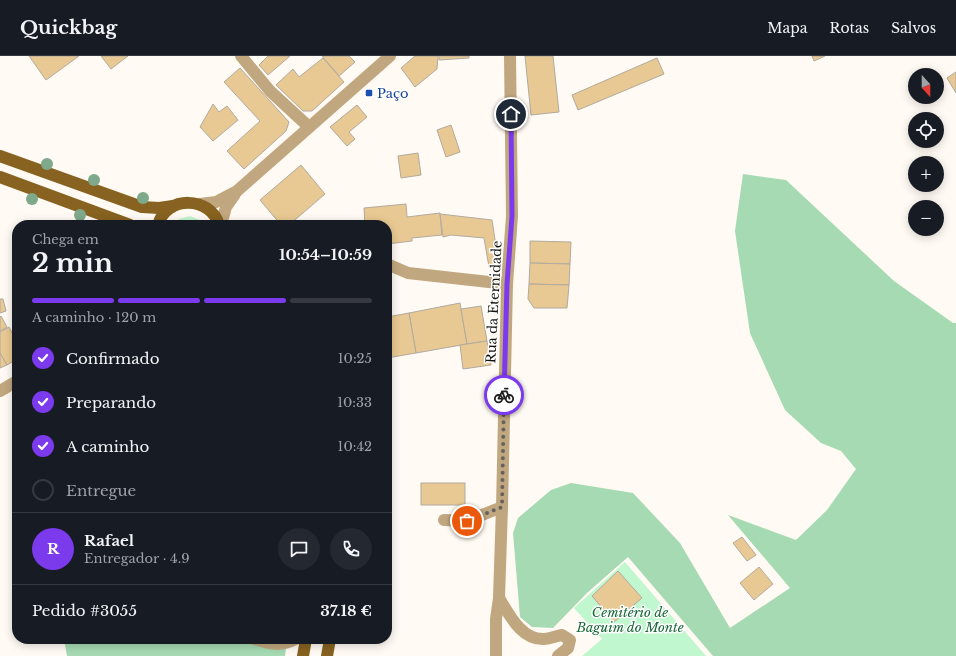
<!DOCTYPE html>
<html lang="pt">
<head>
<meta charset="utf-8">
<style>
  :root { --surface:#171b24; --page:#242831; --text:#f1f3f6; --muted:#9ea1a6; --line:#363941; --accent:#7c3aed }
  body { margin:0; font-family:"Libre Baskerville",serif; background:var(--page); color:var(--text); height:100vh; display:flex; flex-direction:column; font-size:15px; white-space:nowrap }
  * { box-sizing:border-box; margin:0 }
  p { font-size:13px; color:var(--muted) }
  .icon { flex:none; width:22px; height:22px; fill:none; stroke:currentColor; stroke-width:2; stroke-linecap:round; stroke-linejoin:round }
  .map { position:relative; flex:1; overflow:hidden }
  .panel { position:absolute; left:12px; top:164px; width:380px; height:424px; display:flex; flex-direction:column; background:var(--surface); border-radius:16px; box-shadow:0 2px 10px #0003 }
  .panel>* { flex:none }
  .needle { width:26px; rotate:159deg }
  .fabs { position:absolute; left:908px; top:12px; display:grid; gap:8px }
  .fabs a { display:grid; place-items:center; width:36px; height:36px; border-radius:50%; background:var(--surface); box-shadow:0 2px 10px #0003; font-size:20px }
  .pin { position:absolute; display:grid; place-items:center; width:34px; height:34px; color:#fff; margin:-17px; border:2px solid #fff; border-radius:50%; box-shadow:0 1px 4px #0007 }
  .courier { position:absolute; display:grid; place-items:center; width:40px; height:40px; margin:-20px; border:3px solid #7c3aed; border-radius:50%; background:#fff; color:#222; box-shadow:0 1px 5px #0007 }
  .summary em { font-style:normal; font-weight:700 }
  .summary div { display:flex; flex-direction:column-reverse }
  .summary { display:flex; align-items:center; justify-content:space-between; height:68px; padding:0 20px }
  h1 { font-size:26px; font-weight:700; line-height:30px }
  .bar { display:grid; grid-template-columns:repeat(4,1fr); gap:6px 4px; align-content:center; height:48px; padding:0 20px }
  .bar i { height:5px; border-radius:3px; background:var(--line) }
  .bar .selected { background:var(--accent) }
  .bar p { grid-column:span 4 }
  .line { display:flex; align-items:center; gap:10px; padding:0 20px; border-top:1px solid var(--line) }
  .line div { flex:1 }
  .round { display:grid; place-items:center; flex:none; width:42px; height:42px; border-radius:21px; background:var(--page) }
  ol { padding:0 20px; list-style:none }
  li { display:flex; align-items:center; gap:12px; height:44px }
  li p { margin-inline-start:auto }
  li .icon { padding:4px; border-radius:50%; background:var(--accent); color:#fff; stroke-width:4 }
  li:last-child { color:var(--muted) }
  li i { width:22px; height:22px; border:2px solid var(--line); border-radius:50% }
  header { display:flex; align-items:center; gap:24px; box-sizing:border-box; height:56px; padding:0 20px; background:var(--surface); border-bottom:1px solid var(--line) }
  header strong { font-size:19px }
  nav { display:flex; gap:22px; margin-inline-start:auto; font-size:14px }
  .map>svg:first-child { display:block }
  .green { fill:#c1f7ce }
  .forest { fill:#a5dab2 }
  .building { fill:#e9c993; stroke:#b1aa9f }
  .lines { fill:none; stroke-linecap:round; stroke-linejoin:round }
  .minor { stroke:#c1a77f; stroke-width:12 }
  .major { stroke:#876220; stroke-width:12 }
  .tree { fill:#7ea98a }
  .done { stroke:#66635e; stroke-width:4; stroke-dasharray:0 7.2 }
  .route { stroke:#7c3aed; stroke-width:5 }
  .transit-dot { fill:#1a4fb4; stroke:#fff; stroke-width:1.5 }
  .labels { text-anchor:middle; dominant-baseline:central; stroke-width:3; stroke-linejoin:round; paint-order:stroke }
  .transit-label { font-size:13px; fill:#164399; stroke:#fff; text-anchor:start }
  .street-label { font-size:13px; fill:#14120e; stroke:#fff }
  .park-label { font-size:13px; font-style:italic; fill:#156635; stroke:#fff }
</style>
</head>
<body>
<header>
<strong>Quickbag</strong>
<nav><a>Mapa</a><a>Rotas</a><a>Salvos</a></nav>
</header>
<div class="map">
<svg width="956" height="600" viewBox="0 0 956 600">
  <rect width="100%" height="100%" fill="#fffaf3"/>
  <g class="green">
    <polygon points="190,160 200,164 204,169 174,169 179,163"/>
    <polygon points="625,506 706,600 582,600 602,583 574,552"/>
  </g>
  <g class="forest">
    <polygon points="743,118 786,124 894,225 953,267 956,267 956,600 713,600 628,501 587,537 553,572 532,571 520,561 513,477 518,462 551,434 571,427 633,437 680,487 730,572 790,532 728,459 796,484 827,454 856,413 841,395 821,387 785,354 750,277 735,175"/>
    <polygon points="64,583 243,583 263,590 286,592 285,600 67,600"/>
  </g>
  <g class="building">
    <polygon points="29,0 79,0 46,24"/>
    <polygon points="101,0 128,0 111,13"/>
    <polygon points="268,0 290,0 268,19 259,9"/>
    <polygon points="322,0 349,0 355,6 339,20"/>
    <polygon points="415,0 438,0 437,13 415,31 401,12"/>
    <polygon points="439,0 469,0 469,2 439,4"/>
    <polygon points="525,0 553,0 559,56 531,59"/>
    <polygon points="812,0 825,0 814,5"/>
    <polygon points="323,2 344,26 312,55 303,55 276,29 293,13 299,21"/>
    <polygon points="657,2 664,18 578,54 572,39"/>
    <polygon points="240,12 289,66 286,75 244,113 227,95 260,65 224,26"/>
    <polygon points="956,16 956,37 947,22"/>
    <polygon points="213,48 219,56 227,50 238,64 213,85 200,71"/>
    <polygon points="357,49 367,61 349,76 355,83 347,90 330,71"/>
    <polygon points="451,69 460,96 446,101 437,74"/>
    <polygon points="418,97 421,119 401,122 398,100"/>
    <polygon points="301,109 325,138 289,169 281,169 260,144"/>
    <polygon points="406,148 407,161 440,157 442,179 412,182 412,185 387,188 387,169 365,169 364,152"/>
    <polygon points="440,158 492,164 499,210 489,211 484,182 451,179 443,181"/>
    <polygon points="530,185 571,186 570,208 530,207"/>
    <polygon points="530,207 570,208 569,229 529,228"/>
    <polygon points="529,228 569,229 567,252 534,252 528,243"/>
    <polygon points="0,243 3,243 6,255 0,257"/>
    <polygon points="460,247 467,288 416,297 409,257"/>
    <polygon points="481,250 487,285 467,288 461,253"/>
    <polygon points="409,257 416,297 387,302 387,261"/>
    <polygon points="1,260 7,271 0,275 0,261"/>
    <polygon points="9,271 17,286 17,303 7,309 0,297 0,276"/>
    <polygon points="487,285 491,309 463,313 460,289"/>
    <polygon points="0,297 7,309 0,312"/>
    <rect x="421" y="427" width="44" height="22"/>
    <polygon points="742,481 756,499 747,505 733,487"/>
    <polygon points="759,511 773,528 754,544 740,527"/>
    <polygon points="618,515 642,542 614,566 592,540"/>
  </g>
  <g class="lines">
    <g class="minor">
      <polyline points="241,0 270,35 309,71"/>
      <polyline points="200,148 216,146 237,135 390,0"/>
      <polyline points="221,169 226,151 235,138"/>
      <polyline points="387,208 408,217 507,228"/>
      <polyline points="0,335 17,325"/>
      <polyline points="444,464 467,465 502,451"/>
      <path d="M499,542C509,558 521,584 544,583C550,583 556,580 562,579L570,584L568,592L558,600"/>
      <path d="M254,583C270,588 280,591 296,583"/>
      <polyline points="496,600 496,563 499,542 502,451 507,228 512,160 510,0"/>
    </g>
    <g class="major">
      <polyline points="0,100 142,151 159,152 173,150"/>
      <polyline points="0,121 130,169"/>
      <path d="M158,169C166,139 211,140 219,169"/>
      <polyline points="303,600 306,583"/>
      <polyline points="327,600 330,583"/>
    </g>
  </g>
  <g class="tree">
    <circle cx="47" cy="108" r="6"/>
    <circle cx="94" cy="124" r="6"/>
    <circle cx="143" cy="142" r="6"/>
    <circle cx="32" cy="143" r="6"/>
    <circle cx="80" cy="159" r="6"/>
  </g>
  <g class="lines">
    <polyline class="done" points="467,465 502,451 504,339"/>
    <polyline class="route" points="504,339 507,228 512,160 511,58"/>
  </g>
  <rect class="transit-dot" x="365" y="33" width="8" height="8" rx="2"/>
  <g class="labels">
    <g class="transit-label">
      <text x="377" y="37">Paço</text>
    </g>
    <g class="street-label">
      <text transform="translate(494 246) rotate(-87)">Rua da Eternidade</text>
    </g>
    <g class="park-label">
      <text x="630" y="556">Cemitério de<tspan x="630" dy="15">Baguim do Monte</tspan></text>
    </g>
  </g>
</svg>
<div class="fabs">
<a><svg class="needle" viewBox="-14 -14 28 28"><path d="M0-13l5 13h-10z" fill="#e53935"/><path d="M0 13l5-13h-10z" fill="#9ea1a6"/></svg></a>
<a><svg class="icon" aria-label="locate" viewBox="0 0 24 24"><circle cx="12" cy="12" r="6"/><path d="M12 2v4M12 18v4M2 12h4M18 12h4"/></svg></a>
<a>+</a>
<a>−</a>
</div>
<div class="pin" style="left:467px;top:465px;background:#ea580c"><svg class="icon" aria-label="bag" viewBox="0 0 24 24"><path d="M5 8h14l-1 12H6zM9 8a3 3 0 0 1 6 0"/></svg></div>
<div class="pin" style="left:511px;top:58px;background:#1f2937"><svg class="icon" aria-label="home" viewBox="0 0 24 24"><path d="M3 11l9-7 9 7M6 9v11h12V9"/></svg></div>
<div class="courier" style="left:504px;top:339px"><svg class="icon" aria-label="bike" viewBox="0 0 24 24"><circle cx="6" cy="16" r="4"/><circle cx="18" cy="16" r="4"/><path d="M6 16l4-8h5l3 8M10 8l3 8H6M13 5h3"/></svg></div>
<section class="panel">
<div class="summary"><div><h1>2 min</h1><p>Chega em</p></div><em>10:54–10:59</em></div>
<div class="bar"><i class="selected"></i><i class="selected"></i><i class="selected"></i><i></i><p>A caminho · 120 m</p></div>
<ol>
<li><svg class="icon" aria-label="check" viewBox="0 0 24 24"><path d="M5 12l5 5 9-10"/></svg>Confirmado<p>10:25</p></li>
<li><svg class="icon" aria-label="check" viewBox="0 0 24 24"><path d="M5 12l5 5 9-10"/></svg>Preparando<p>10:33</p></li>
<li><svg class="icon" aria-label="check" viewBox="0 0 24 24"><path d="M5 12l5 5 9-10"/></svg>A caminho<p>10:42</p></li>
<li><i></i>Entregue</li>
</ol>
<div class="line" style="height:72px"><b class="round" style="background:var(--accent);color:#fff">R</b><div><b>Rafael</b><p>Entregador · 4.9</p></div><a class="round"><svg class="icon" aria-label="chat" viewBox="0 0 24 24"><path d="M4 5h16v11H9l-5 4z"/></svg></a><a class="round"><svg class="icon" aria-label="phone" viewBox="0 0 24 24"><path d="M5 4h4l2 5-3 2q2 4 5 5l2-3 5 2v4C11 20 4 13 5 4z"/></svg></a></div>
<div class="line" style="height:52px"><div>Pedido #3055</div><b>37.18 €</b></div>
</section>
</div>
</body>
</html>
